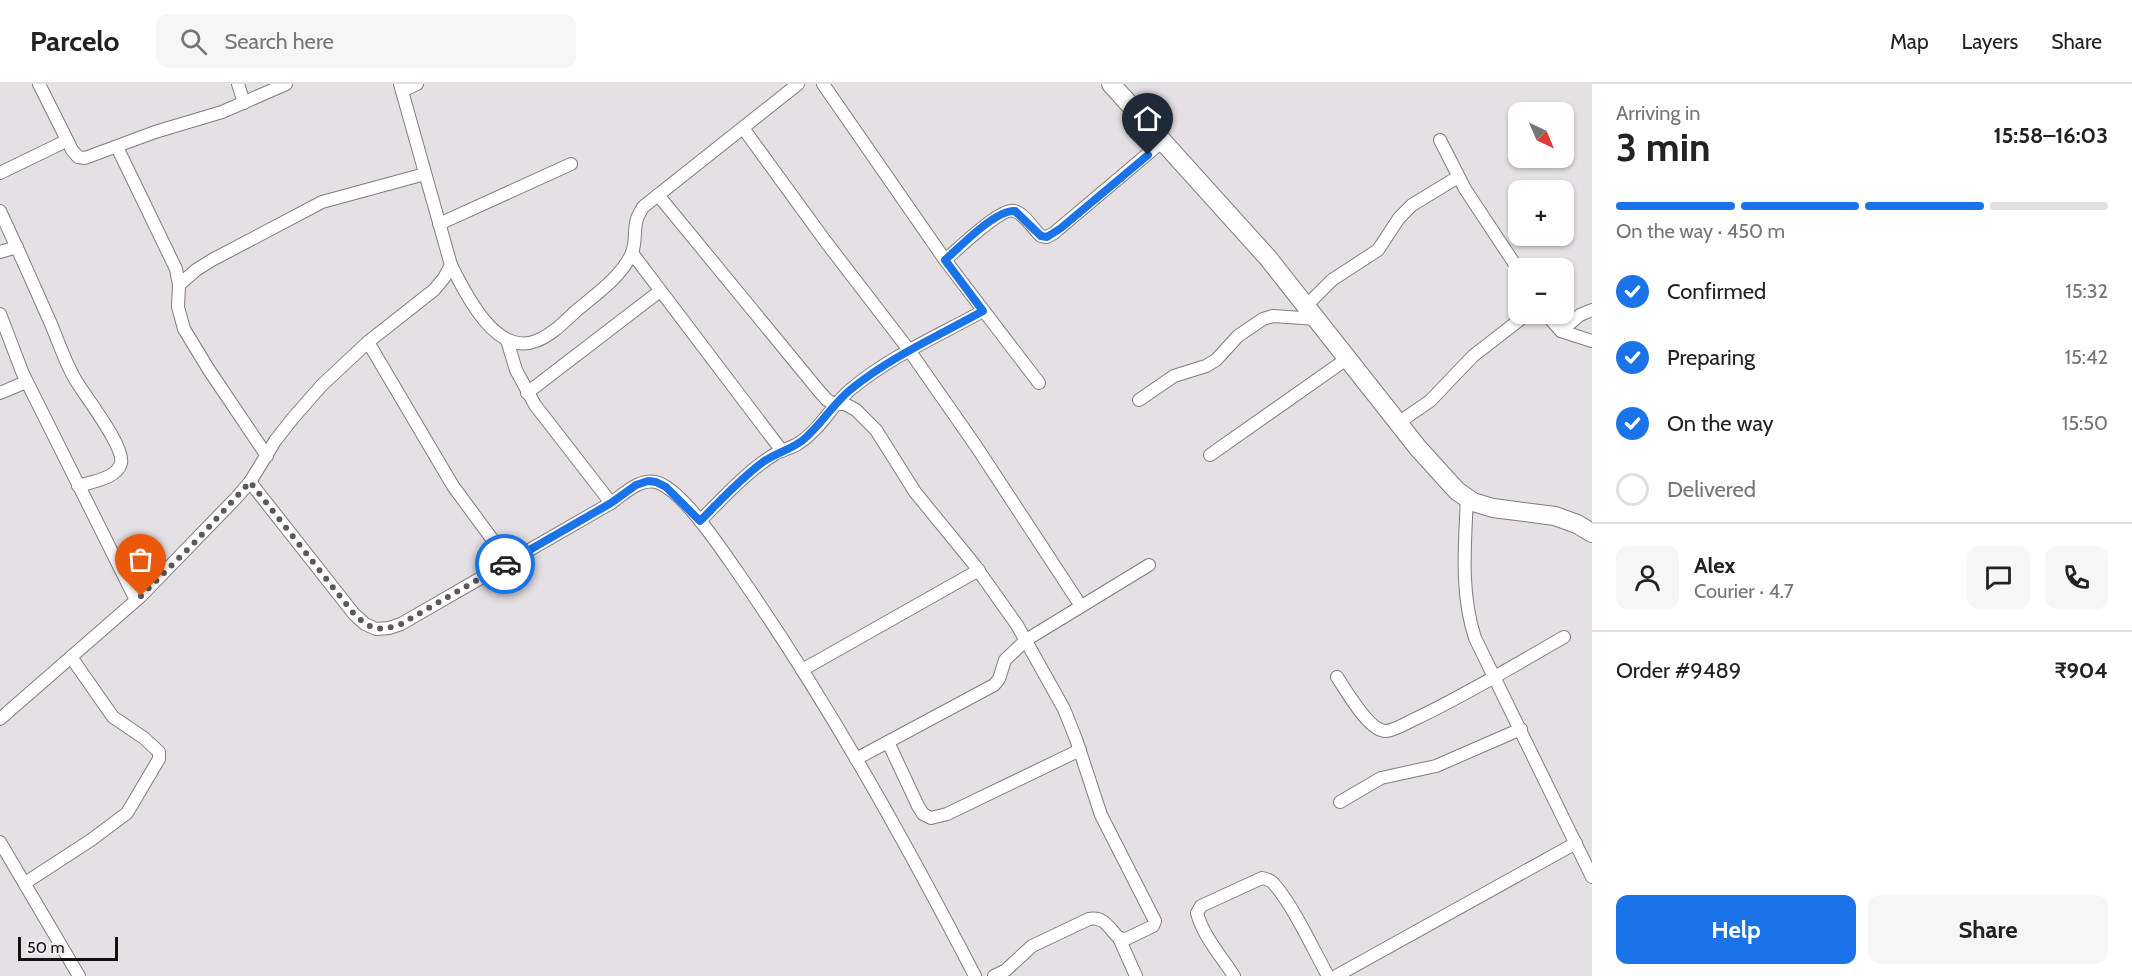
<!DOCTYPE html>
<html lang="en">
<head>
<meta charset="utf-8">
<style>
  :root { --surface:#fff; --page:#f6f6f6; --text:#222; --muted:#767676; --line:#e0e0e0; --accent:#1a73e8 }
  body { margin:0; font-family:Cabin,sans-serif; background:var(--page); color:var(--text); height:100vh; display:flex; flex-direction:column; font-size:22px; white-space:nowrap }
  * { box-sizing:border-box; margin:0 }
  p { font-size:20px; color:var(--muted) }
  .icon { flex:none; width:33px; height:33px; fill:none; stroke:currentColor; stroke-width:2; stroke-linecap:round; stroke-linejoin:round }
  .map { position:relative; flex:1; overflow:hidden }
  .panel { display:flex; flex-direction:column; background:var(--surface); width:540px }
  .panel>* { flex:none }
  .needle { width:39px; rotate:136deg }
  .tools { position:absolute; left:1508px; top:18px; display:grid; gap:12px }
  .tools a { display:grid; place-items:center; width:66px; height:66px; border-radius:12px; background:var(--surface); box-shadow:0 2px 4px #0004; font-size:30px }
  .scale { position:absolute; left:18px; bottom:15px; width:100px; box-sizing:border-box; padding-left:6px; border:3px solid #121011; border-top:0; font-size:16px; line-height:21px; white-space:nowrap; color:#121011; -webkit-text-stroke:4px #f1edf0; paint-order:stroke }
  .pin { position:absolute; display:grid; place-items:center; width:51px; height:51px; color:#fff; margin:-62px -26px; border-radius:50% 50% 50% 0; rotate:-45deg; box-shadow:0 0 6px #0007 }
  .pin .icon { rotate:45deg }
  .courier { position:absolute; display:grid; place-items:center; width:60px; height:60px; margin:-30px; border:4px solid #1a73e8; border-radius:50%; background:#fff; color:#222; box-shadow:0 2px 8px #0007 }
  .head em { font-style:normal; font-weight:700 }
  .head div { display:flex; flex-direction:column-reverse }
  .head { display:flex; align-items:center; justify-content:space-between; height:102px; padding:0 24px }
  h1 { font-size:39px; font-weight:700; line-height:45px }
  .bar { display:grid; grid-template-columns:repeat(4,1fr); gap:9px 6px; align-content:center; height:72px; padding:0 24px }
  .bar i { height:8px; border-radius:4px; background:var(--line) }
  .bar .on { background:var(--accent) }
  .bar p { grid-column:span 4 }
  .line { display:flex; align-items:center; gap:15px; padding:0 24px; border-top:2px solid var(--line) }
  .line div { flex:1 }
  .round { display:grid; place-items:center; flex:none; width:63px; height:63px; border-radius:12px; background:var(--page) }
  ol { padding:0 24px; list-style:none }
  li { display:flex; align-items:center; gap:18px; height:66px }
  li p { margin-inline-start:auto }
  li .icon { padding:6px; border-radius:50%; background:var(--accent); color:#fff; stroke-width:4 }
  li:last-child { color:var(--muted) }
  li i { width:33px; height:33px; border:3px solid var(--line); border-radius:50% }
  .action { display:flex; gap:12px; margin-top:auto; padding:12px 24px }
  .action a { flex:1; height:69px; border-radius:12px; background:var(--accent); color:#fff; font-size:24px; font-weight:700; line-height:69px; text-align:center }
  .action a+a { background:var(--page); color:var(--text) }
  header { display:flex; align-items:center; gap:36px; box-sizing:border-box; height:84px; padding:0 30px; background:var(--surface); border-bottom:2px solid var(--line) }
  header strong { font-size:28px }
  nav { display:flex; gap:33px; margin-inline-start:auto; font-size:21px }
  .search { width:420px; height:54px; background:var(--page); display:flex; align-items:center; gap:15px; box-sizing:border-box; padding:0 21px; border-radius:12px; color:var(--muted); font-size:22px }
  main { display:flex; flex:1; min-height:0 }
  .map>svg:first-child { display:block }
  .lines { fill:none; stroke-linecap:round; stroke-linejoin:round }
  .street-casing { stroke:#807c7e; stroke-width:14 }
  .secondary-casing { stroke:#807c7e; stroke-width:20 }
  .street { stroke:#fff; stroke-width:12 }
  .secondary { stroke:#fff; stroke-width:18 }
  .done { stroke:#5c595a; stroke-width:6; stroke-dasharray:0 10.8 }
  .route { stroke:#1a73e8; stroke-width:8 }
</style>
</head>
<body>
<header>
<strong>Parcelo</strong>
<div class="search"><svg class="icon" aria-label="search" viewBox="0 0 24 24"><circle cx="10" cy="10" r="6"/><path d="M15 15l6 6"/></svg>Search here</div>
<nav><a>Map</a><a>Layers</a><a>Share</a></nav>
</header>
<main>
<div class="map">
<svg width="1592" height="892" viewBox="0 0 1592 892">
  <rect width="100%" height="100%" fill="#e4e0e3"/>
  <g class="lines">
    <g class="street-casing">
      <g id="street">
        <polyline points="39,0 72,66 78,73 85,74 155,48 222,28 286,0"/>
        <polyline points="238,0 244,19"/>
        <polyline points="823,0 945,176 1039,299"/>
        <polyline points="402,7 417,0"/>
        <polyline points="743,44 826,158 909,266 976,362 1081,522"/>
        <polyline points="1440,56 1465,105 1518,185"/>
        <polyline points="117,63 176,185 179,201 178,223 184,245 209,286 267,372"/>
        <polyline points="0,89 66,57"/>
        <path d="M658,111L819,307L827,316L835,320H845L856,326L876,346L915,408L973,479L1017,541L1064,625L1076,655L1101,731L1155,837L1153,842L1126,855L1119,854C1109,845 1105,832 1089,835L1032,862L1006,886L994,892"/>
        <path d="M0,127C18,165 34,202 51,240C59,259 65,278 75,295C84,311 125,362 121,379C118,394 91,398 78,402"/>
        <polyline points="439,140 571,80"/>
        <polyline points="0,168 17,163"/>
        <polyline points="632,169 782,367"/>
        <path d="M945,176C956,167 1001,123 1014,127C1024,129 1033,145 1041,152L1047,153L1054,149L1163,57"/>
        <path d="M451,181C465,209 496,273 536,257C552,251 564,238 576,227C595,211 620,194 631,171C637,160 633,147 637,135C638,131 641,127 643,123L798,0"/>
        <polyline points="179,201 196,186 212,176 322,118 425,90"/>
        <polyline points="1306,222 1332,196 1378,166 1399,134 1412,121 1458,93"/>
        <polyline points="0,230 23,290 136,516"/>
        <polyline points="1546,230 1561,247 1592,257"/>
        <polyline points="1561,247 1580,231 1592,226"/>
        <polyline points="507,256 516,286 535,321 611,419"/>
        <polyline points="368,258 453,402 509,478"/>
        <polyline points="0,309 26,298"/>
        <polyline points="527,309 660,207"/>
        <polyline points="1139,316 1174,292 1206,282 1216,276 1238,252 1263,235 1273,232 1317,235"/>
        <polyline points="1398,339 1430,317 1473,272 1527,230"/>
        <polyline points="1210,371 1348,274"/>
        <path d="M250,398L354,530L365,540L376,545L389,544L401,540L611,419C624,410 641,392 659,399C684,409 720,463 736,486C826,615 903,753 975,892"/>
        <path d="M1467,413C1465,461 1460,508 1475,554L1592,793"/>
        <path d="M700,437C723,414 746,388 775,370C782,366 792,364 799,359C820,346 831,322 850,306C889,273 938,252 983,227"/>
        <polyline points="802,586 979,486"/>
        <path d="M1337,593C1346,606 1368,646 1385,647C1394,647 1406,639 1415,635C1466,611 1515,581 1564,553"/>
        <polyline points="0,635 141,512 237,413 250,398 275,357 293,334 322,301 368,258 434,206 444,194 451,181 400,0"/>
        <polyline points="888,658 918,722 923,730 931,734 947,730 1080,666"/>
        <polyline points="856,675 994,601 999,595 1005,576 1026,556 1149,481"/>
        <polyline points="1340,718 1381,694 1436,682 1521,645"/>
        <polyline points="0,758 79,892"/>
        <polyline points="25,799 91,756 127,729 159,675 159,668 144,654 113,633 71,573"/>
        <polyline points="1119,854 1136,892"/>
        <path d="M1234,892C1221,872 1203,852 1197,829L1201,822L1262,794C1267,795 1271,796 1274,800C1294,823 1313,865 1328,892"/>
        <polyline points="1336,892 1576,759"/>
      </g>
    </g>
    <g class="secondary-casing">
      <polyline id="secondary" points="1111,0 1268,174 1418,364 1457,407 1473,418 1493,424 1555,432 1577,440 1592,449"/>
    </g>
    <use href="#street" class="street"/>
    <use href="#secondary" class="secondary"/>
  </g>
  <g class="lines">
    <path class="done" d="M141,512L196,457L250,398L354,530C371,546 379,548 401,540L505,480"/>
    <path class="route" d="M505,480L611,419L636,401L648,397L656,398L666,403L700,437C720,417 740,395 763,378C776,369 792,365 803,356C821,341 832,321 850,306C890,273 938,252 983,227L945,176C960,163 996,125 1015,127L1041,152L1047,153L1061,144L1148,71"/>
  </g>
</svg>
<div class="tools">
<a><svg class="needle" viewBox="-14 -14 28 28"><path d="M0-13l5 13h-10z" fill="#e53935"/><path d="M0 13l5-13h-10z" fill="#767676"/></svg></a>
<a>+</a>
<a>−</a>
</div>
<div class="scale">50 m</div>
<div class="pin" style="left:141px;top:512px;background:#ea580c"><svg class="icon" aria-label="bag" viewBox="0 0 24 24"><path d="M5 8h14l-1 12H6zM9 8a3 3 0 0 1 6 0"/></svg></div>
<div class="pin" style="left:1148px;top:71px;background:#1f2937"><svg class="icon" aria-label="home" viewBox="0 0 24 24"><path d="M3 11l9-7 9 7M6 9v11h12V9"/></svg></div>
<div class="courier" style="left:505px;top:480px"><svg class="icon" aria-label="car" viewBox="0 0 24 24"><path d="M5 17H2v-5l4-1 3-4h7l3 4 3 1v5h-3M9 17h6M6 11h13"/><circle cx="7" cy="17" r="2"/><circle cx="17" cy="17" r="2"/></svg></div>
</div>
<section class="panel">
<div class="head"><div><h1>3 min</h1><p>Arriving in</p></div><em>15:58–16:03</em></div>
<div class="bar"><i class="on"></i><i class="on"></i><i class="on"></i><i></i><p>On the way · 450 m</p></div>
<ol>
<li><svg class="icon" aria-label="check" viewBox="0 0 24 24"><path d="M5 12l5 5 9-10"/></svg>Confirmed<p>15:32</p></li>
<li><svg class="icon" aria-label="check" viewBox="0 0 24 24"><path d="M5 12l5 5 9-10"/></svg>Preparing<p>15:42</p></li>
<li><svg class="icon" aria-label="check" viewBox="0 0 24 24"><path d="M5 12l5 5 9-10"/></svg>On the way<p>15:50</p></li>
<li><i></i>Delivered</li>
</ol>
<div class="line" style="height:108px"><a class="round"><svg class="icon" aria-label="person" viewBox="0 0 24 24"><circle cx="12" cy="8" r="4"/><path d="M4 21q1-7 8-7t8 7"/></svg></a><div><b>Alex</b><p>Courier · 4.7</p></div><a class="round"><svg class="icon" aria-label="chat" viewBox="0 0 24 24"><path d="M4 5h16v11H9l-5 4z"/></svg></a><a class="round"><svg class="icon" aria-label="phone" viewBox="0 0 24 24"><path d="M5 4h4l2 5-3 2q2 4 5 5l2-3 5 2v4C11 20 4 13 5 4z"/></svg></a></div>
<div class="line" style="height:78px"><div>Order #9489</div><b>₹904</b></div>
<div class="action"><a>Help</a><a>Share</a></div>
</section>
</main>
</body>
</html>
